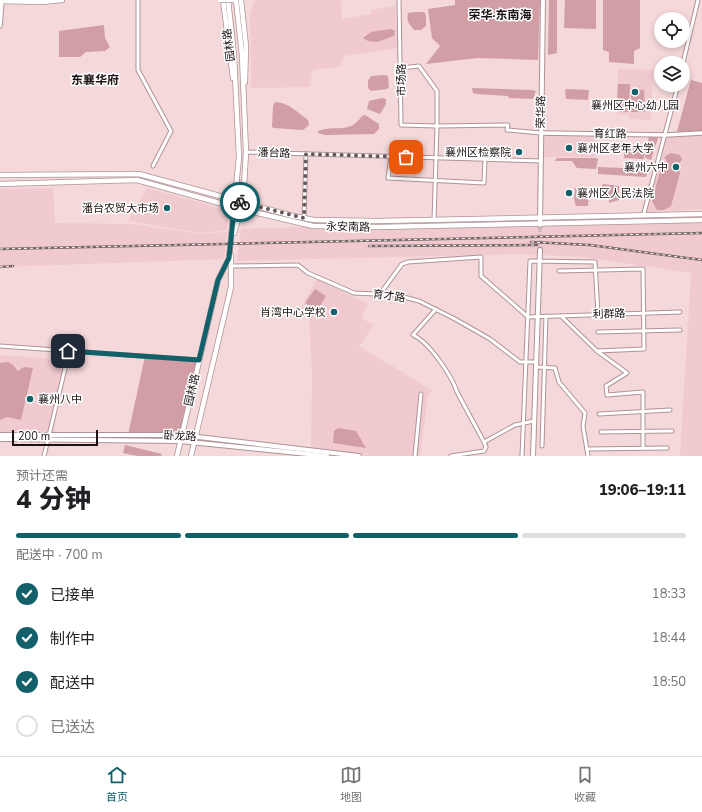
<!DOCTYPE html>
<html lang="zh">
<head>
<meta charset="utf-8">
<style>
  :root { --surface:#fff; --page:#f6f6f6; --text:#202124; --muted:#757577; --line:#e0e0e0; --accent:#12616a }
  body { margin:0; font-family:"Nunito Sans","Noto Sans SC",sans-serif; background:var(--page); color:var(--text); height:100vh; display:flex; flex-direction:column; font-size:15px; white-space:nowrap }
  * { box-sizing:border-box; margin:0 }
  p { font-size:13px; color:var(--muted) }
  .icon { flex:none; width:22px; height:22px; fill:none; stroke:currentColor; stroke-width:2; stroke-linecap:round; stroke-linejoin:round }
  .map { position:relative; height:456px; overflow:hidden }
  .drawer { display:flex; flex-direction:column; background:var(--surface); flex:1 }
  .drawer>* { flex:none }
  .tools { position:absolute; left:654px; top:12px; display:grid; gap:8px }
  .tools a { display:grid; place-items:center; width:36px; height:36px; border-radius:50%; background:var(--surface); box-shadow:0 2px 6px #0003; font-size:20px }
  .scale { position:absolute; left:12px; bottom:10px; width:86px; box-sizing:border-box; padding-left:4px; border:2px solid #1c1213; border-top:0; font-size:11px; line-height:14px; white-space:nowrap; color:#1c1213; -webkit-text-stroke:3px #fff; paint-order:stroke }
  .pin { position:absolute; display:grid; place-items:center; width:34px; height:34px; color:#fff; margin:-17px; border-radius:8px; box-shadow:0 2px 6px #0006 }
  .courier { position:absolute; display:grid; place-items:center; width:40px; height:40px; margin:-20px; border:3px solid #12616a; border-radius:50%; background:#fff; color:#222; box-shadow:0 1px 5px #0007 }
  .summary em { font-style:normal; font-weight:800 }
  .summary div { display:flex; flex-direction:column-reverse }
  .summary { display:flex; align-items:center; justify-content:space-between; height:68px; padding:0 16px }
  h1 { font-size:26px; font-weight:800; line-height:30px }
  .bar { display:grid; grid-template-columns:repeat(4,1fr); gap:6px 4px; align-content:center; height:48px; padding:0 16px }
  .bar i { height:5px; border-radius:3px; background:var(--line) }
  .bar .on { background:var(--accent) }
  .bar p { grid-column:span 4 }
  ol { padding:0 16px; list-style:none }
  li { display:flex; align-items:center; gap:12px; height:44px }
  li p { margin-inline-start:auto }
  li .icon { padding:4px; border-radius:50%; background:var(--accent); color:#fff; stroke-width:4 }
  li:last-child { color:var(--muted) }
  li i { width:22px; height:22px; border:2px solid var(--line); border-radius:50% }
  .tabs { display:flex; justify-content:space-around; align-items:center; height:56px; border-top:1px solid var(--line); background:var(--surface); font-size:11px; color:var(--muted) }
  .tabs a { display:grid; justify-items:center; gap:2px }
  .tabs .on { color:var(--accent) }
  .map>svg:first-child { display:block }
  .built { fill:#f0cace }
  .green { fill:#d09ea4 }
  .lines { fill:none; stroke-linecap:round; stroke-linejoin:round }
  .secondary-tunnel { stroke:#d4babc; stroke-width:4; stroke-dasharray:4 2; stroke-linecap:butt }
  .minor-casing { stroke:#ae9396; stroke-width:5 }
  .tertiary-casing { stroke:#ae9396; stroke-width:5.5 }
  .secondary-casing { stroke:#ae9396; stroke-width:6 }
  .primary-casing { stroke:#ae9396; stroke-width:6 }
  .minor { stroke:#fff; stroke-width:3 }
  .tertiary { stroke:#fff; stroke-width:3.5 }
  .secondary { stroke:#fff; stroke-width:4 }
  .primary { stroke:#fff; stroke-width:4.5 }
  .rail-casing { stroke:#796768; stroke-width:2.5 }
  .rail { stroke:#fff; stroke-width:1; stroke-dasharray:3; stroke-linecap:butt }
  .primary-bridge-casing { stroke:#ae9396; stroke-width:6; stroke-linecap:butt }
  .primary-bridge { stroke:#fff; stroke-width:4.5 }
  .done { stroke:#685759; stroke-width:4; stroke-dasharray:0 7.2 }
  .route { stroke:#12616a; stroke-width:5 }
  .poi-dot { fill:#12616a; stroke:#fff; stroke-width:1.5 }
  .labels { text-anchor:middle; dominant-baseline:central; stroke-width:3; stroke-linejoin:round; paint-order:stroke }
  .street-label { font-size:11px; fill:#1c1213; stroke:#fff }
  .poi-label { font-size:11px; fill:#1c1213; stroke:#fff; text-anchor:end }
  .neighbourhood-label { font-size:12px; font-weight:bold; fill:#1c1213; stroke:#fff }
</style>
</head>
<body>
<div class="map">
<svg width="702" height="456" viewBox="0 0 702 456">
  <rect width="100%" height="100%" fill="#f5d8da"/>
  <g class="built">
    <polygon points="255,0 341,0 342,19 371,14 371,10 395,6 398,48 344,56 341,65 338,67 313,70 309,87 251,88 250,13"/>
    <polygon points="618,69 653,70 651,120 629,119 629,115 617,114"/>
    <polygon points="541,133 597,134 596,157 541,157"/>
    <polygon points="702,133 702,209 644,213 666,135"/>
    <polygon points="53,188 55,223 133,224 199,234 227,232 224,259 0,267 0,189"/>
    <polygon points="147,188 228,210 227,230 199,233 128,221"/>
    <polygon points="702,215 702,456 680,456 691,273 583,257 516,254 237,261 241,229"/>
    <polygon points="317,279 368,304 361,318 374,325 359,346 432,390 428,396 420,456 359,456 311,450 312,374 309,315 300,309"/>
    <polygon points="0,355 66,360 52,439 0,439"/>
  </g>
  <g class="green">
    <polygon points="455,0 540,0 538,60 477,58 426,64 440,46 432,38 428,9 455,5"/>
    <polygon points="549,0 557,0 557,53 548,55"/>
    <polygon points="565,0 596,0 596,29 564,28"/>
    <polygon points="603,0 640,0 640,48 634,51 634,64 609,62 609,52 603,50"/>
    <path d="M415,12H424L426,15V26L421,30H414C410,25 406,21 408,13Z"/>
    <polygon points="104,25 105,38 110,47 105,51 86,52 80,57 59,57 59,31"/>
    <polygon points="391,29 395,31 394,36 377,42 368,41 363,38 371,32"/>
    <polygon points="384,75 388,76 389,87 387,89 371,91 368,88 368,81 371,76"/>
    <polygon points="691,80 702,83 702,133 676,135"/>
    <polygon points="618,84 630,84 629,103 631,102 631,90 644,90 645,112 618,112 618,103 626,102 617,102"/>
    <polygon points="472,88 531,90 536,91 533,99 509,98 508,96 476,94 473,93"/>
    <polygon points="566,89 589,90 588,100 566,99 565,91"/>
    <polygon points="382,98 386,99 386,104 380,114 367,109 369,101"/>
    <path d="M275,102C288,102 298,113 308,120L309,125L303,130L274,128L272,127L273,106Z"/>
    <path d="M365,115L379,124V129L374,134L325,135L318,133V131C336,124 349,135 362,116Z"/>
    <polygon points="649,136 657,137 658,138 651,160 646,158 645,156"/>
    <polygon points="625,145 645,146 644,159 624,158"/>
    <polygon points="671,153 680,155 682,160 678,164 680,173 671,206 664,210 657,210 652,201 661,167 667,160 664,158 667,155"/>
    <polygon points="557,158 596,158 598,159 596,169 577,168 572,161 555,161"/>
    <polygon points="598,167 648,169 646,177 598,174"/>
    <polygon points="603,184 619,186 619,200 609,203 609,196 601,187"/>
    <polygon points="575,188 589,192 588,206 576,206 574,199"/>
    <polygon points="315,289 326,296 317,311 305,303"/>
    <polygon points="145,356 199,360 181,435 128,435"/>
    <polygon points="8,362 13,365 18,371 24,367 33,368 21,420 7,417 0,420 0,363"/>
    <polygon points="338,428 356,431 366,448 333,443 334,431"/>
    <polygon points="125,445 162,454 161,456 138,456 123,453"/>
  </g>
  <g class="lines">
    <polyline class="secondary-tunnel" points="540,250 540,225"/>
    <g class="minor-casing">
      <g id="minor">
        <polyline points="138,0 138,70 171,131 153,166"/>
        <polyline points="399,0 401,125 437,126 434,220"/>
        <polyline points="683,63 698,0"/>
        <polyline points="401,68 419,66 437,91 437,126 508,125 507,130 541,133"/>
        <polyline points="246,152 541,161"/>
        <polyline points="391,157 388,178 484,183 485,159"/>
        <polyline points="644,213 678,85"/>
        <polyline points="304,218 306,154"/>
        <polyline points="231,266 298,265 308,273 354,293 396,295 419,301 455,319 490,339 520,362 536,362"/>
        <polyline points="559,271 643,269 644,349 597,351"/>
        <polyline points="380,294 402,264 408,262 481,257 481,276 528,317 680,312"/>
        <path d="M436,309L413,335C429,342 452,376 457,392L484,442L515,425L534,421"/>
        <polyline points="561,316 597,351 627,373 606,386 607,395 643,392 643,448"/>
        <polyline points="598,332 680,330"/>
        <polyline points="0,346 199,360"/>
        <polyline points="536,367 555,368 559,382 585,413 583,426 588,456"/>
        <polyline points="599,414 670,410"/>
        <polyline points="601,432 672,431"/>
        <polyline points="542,446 546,316"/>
        <polyline points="587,449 667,448"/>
        <polyline points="44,456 69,352"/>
        <polyline points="415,456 421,394"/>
        <polyline points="451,456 484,451 486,447 484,442"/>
        <polyline points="522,456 530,261 595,262 598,314"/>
      </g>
    </g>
    <g class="tertiary-casing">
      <g id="tertiary">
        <polyline points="0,26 2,0"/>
        <polyline points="541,133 666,135 702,133"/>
      </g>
    </g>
    <g class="secondary-casing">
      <g id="secondary">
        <polyline points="540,225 543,0"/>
        <polyline points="0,435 181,435 359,456"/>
        <polyline points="0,439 180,441 327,456"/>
        <polyline points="533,456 540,250"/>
      </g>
    </g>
    <g class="primary-casing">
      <g id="primary">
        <polyline points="223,0 233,78"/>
        <polyline points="241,0 246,46 245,82"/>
        <polyline points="0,1 42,2 62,0"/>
        <polyline points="0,175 139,174 293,216 314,220 378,221 702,214"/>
        <polyline points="0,184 137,180 241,209 313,226 378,227 702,220"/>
        <polyline points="234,233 243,203 246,152 242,55 236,0"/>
        <polyline points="177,456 218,280 229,258 239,157 234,55 228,0"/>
        <polyline points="191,456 231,287 231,256"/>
      </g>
    </g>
    <use href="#minor" class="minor"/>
    <use href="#tertiary" class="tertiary"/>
    <use href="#secondary" class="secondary"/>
    <use href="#primary" class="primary"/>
    <g class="rail-casing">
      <g id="rail">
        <polyline points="531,242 590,245 702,260"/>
        <polyline points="369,246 537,245"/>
        <polyline points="0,249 702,233"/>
        <polyline points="0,267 13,266"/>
      </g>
    </g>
    <use href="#rail" class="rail"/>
    <g class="primary-bridge-casing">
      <polyline id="primary-bridge" points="220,0 234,0"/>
    </g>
    <use href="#primary-bridge" class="primary-bridge"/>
  </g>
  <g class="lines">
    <polyline class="done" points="240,202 304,218 306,154 406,157"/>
    <polyline class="route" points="68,351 199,360 218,280 229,258 235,200 240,202"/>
  </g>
  <g class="poi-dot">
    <circle cx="635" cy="92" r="4"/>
    <circle cx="569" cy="148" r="4"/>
    <circle cx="519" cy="152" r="4"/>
    <circle cx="676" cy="167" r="4"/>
    <circle cx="569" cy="193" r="4"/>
    <circle cx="167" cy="208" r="4"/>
    <circle cx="334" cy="312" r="4"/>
    <circle cx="30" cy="399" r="4"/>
  </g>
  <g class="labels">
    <g class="street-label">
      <text transform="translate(229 45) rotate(-97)">园林路</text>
      <text transform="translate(401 80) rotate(-90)">市场路</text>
      <text transform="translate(541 112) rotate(-89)">荣华路</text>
      <text transform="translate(610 134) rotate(1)">育红路</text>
      <text transform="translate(274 153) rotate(2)">潘台路</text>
      <text transform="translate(348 227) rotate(1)">永安南路</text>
      <text transform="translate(389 296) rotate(7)">育才路</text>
      <text transform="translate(609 314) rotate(-2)">利群路</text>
      <text transform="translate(192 390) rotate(-77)">园林路</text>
      <text transform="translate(180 436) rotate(3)">卧龙路</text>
    </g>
    <g class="poi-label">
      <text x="635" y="105" text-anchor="middle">襄州区中心幼儿园</text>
      <text x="577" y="148" text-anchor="start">襄州区老年大学</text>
      <text x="511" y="152">襄州区检察院</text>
      <text x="668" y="167">襄州六中</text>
      <text x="577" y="193" text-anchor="start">襄州区人民法院</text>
      <text x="159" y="208">潘台农贸大市场</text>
      <text x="326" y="312">肖湾中心学校</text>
      <text x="38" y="399" text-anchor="start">襄州八中</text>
    </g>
    <g class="neighbourhood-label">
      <text x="500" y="15">荣华·东南海</text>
      <text x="95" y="80">东襄华府</text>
    </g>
  </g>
</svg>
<div class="tools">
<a><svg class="icon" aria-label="locate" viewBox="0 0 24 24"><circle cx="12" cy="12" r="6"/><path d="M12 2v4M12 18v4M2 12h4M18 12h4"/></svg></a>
<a><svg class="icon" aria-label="layers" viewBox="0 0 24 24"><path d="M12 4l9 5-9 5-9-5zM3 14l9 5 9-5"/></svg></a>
</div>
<div class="scale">200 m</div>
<div class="pin" style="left:406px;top:157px;background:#ea580c"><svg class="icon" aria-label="bag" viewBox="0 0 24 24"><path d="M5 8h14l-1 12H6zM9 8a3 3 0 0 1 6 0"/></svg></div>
<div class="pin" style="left:68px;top:351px;background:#1f2937"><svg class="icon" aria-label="home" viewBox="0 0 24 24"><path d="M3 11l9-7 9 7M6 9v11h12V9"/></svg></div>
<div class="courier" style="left:240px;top:202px"><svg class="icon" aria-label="bike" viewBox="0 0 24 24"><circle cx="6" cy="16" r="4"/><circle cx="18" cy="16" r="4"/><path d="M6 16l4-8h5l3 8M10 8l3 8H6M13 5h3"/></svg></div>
</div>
<section class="drawer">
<div class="summary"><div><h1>4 分钟</h1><p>预计还需</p></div><em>19:06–19:11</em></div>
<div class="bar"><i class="on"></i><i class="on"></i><i class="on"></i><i></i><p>配送中 · 700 m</p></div>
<ol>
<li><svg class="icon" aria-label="check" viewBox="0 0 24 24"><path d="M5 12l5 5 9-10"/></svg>已接单<p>18:33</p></li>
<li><svg class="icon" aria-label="check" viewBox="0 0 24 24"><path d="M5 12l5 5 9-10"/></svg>制作中<p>18:44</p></li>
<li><svg class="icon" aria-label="check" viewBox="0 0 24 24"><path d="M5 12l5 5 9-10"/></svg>配送中<p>18:50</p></li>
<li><i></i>已送达</li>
</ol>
</section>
<nav class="tabs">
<a class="on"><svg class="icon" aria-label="home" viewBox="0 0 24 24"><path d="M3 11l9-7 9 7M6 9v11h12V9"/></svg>首页</a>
<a><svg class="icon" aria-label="map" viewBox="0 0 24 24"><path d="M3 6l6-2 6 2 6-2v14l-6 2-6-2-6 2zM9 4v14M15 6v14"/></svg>地图</a>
<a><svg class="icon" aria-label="saved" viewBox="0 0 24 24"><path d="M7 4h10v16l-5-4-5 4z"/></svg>收藏</a>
</nav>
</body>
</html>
